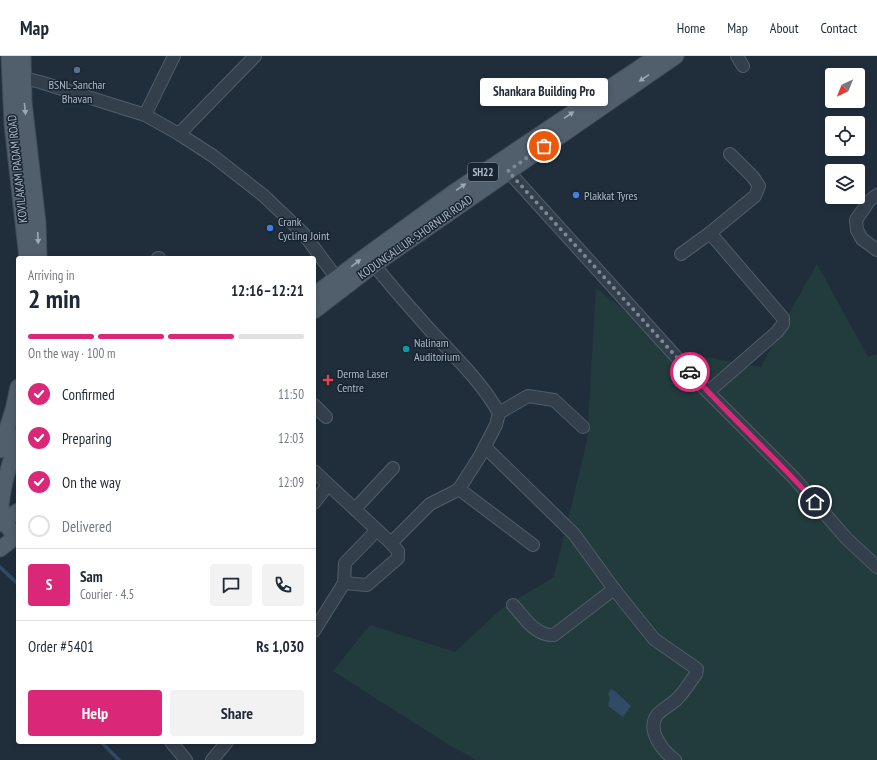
<!DOCTYPE html>
<html lang="en">
<head>
<meta charset="utf-8">
<style>
  :root { --surface:#fff; --page:#f2f2f3; --text:#1f2937; --muted:#747a83; --line:#e0e1e3; --accent:#db2777 }
  body { margin:0; font-family:"PT Sans Narrow",sans-serif; background:var(--page); color:var(--text); height:100vh; display:flex; flex-direction:column; font-size:15px; white-space:nowrap }
  * { box-sizing:border-box; margin:0 }
  p { font-size:13px; color:var(--muted) }
  .icon { flex:none; width:22px; height:22px; fill:none; stroke:currentColor; stroke-width:2; stroke-linecap:round; stroke-linejoin:round }
  .map { position:relative; flex:1; overflow:hidden }
  .details { position:absolute; left:16px; top:200px; width:300px; height:488px; display:flex; flex-direction:column; background:var(--surface); border-radius:4px; box-shadow:0 2px 6px #0003 }
  .details>* { flex:none }
  .needle { width:26px; rotate:223deg }
  .tools { position:absolute; left:825px; top:12px; display:grid; gap:8px }
  .tools a { display:grid; place-items:center; width:40px; height:40px; border-radius:4px; background:var(--surface); box-shadow:0 2px 6px #0003; font-size:20px }
  .pin { position:absolute; display:grid; place-items:center; width:34px; height:34px; color:#fff; margin:-17px; border:2px solid #fff; border-radius:50%; box-shadow:0 1px 4px #0007 }
  .courier { position:absolute; display:grid; place-items:center; width:40px; height:40px; margin:-20px; border:3px solid #db2777; border-radius:50%; background:#fff; color:#222; box-shadow:0 1px 5px #0007 }
  .bubble { position:absolute; height:28px; border-radius:4px; background:var(--surface); box-shadow:0 2px 6px #0003; font-size:13px; font-weight:800; line-height:28px; text-align:center }
  .summary em { font-style:normal; font-weight:800 }
  .summary div { display:flex; flex-direction:column-reverse }
  .summary { display:flex; align-items:center; justify-content:space-between; height:68px; padding:0 12px }
  h1 { font-size:26px; font-weight:800; line-height:30px }
  .bar { display:grid; grid-template-columns:repeat(4,1fr); gap:6px 4px; align-content:center; height:48px; padding:0 12px }
  .bar i { height:5px; border-radius:3px; background:var(--line) }
  .bar .on { background:var(--accent) }
  .bar p { grid-column:span 4 }
  .line { display:flex; align-items:center; gap:10px; padding:0 12px; border-top:1px solid var(--line) }
  .line div { flex:1 }
  .round { display:grid; place-items:center; flex:none; width:42px; height:42px; border-radius:4px; background:var(--page) }
  ol { padding:0 12px; list-style:none }
  li { display:flex; align-items:center; gap:12px; height:44px }
  li p { margin-inline-start:auto }
  li .icon { padding:4px; border-radius:50%; background:var(--accent); color:#fff; stroke-width:4 }
  li:last-child { color:var(--muted) }
  li i { width:22px; height:22px; border:2px solid var(--line); border-radius:50% }
  .cta { display:flex; gap:8px; margin-top:auto; padding:8px 12px }
  .cta a { flex:1; height:46px; border-radius:4px; background:var(--accent); color:#fff; font-size:16px; font-weight:800; line-height:46px; text-align:center }
  .cta a+a { background:var(--page); color:var(--text) }
  header { display:flex; align-items:center; gap:24px; box-sizing:border-box; height:56px; padding:0 20px; background:var(--surface); border-bottom:1px solid var(--line) }
  header strong { font-size:19px }
  nav { display:flex; gap:22px; margin-inline-start:auto; font-size:14px }
  .map>svg:first-child { display:block }
  .green { fill:#223c3d }
  .water { fill:#314a65 }
  .lines { fill:none; stroke-linecap:round; stroke-linejoin:round }
  .stream { stroke:#314a65; stroke-width:3.5 }
  .minor-casing { stroke:#515d6a; stroke-width:14 }
  .major-casing { stroke:#404b58; stroke-width:17 }
  .minor { stroke:#343f4c; stroke-width:12 }
  .major { stroke:#515f6c; stroke-width:15 }
  .oneway { fill:#9ba8b6 }
  .done { stroke:#7c8997; stroke-width:4; stroke-dasharray:0 7.2 }
  .route { stroke:#db2777; stroke-width:5 }
  .service-dot { fill:#5c6f8a; stroke:#192431; stroke-width:1.5 }
  .shop-dot { fill:#3f7fe0; stroke:#192431; stroke-width:1.5 }
  .culture-dot { fill:#0f9aa8; stroke:#192431; stroke-width:1.5 }
  .health-dot { fill:#e0444e; stroke:#192431; stroke-width:1.5 }
  .labels { text-anchor:middle; dominant-baseline:central; stroke-width:3; stroke-linejoin:round; paint-order:stroke }
  .shield { fill:#192431; stroke:#818d9b; stroke-width:1 }
  .shield-label { font-size:11px; font-weight:bold; fill:#aebac8 }
  .poi-label { font-size:12px; fill:#aebac8; stroke:#192431; text-anchor:start }
  .street-label { font-size:12px; fill:#aebac8; stroke:#192431 }
</style>
</head>
<body>
<header>
<strong>Map</strong>
<nav><a>Home</a><a>Map</a><a>About</a><a>Contact</a></nav>
</header>
<div class="map">
<svg width="877" height="704" viewBox="0 0 877 704">
  <rect width="100%" height="100%" fill="#202e3c"/>
  <polygon class="green" points="817,208 868,301 877,298 877,704 477,704 449,689 333,615 370,569 455,596 501,553 554,521 587,385 596,232 677,296 761,311 783,268"/>
  <polygon class="water" points="611,633 616,636 631,650 623,661 608,650 610,642 608,638"/>
  <g class="lines">
    <g class="stream">
      <polyline points="0,511 18,528"/>
      <polyline points="101,686 119,704"/>
    </g>
    <g class="minor-casing">
      <g id="minor">
        <polyline points="737,0 743,10"/>
        <polyline points="15,23 23,22 40,26 145,59 179,78 213,100 264,140 303,177 341,228"/>
        <polyline points="145,59 174,0"/>
        <polyline points="179,78 255,0"/>
        <polyline points="508,115 708,336 794,422 846,482 877,511"/>
        <polyline points="877,139 869,145 856,164 857,174 862,183 877,194"/>
        <polyline points="681,198 710,177 755,140 759,130 753,121 730,98"/>
        <polyline points="158,202 159,202"/>
        <path d="M374,209C392,231 411,253 430,274C454,300 481,325 499,357L496,369L480,400L459,433L452,437L430,448L391,487"/>
        <polyline points="708,336 777,276 783,268 783,262 710,177"/>
        <polyline points="314,349 326,361"/>
        <polyline points="499,357 528,340 554,344 583,371"/>
        <path d="M485,391L574,478L614,533L654,583L697,613L696,618C690,626 684,636 677,643C671,649 662,653 657,659C646,675 663,695 675,704"/>
        <polyline points="314,415 391,487 398,495 398,502 367,529 344,527"/>
        <polyline points="459,433 533,489"/>
        <polyline points="314,447 328,429"/>
        <polyline points="355,453 393,412"/>
        <path d="M513,549C525,562 535,580 554,579L614,533"/>
        <polyline points="314,575 344,527 345,507 377,474"/>
        <polyline points="171,686 186,704"/>
        <polyline points="212,704 227,686"/>
      </g>
    </g>
    <g class="major-casing">
      <g id="major">
        <polyline points="9,0 12,68 27,202"/>
        <polyline points="23,0 24,46 38,167 39,202"/>
        <polyline points="314,239 367,199 454,136 657,0"/>
        <polyline points="314,255 374,209 676,0"/>
        <polyline points="0,394 13,354 18,331"/>
        <polyline points="0,468 18,455"/>
        <path d="M16,481C10,474 3,466 1,457C0,436 12,401 18,380"/>
        <polyline points="0,493 18,479"/>
      </g>
    </g>
    <use href="#minor" class="minor"/>
    <use href="#major" class="major"/>
  </g>
  <defs><path id="oneway-solid" d="M-6-.8H1V-3.2L6.5 0L1 3.2V.8H-6Z"/></defs>
  <g class="oneway">
    <use href="#oneway-solid" transform="translate(644 22) rotate(146)"/>
    <use href="#oneway-solid" transform="translate(25 53) rotate(84)"/>
    <use href="#oneway-solid" transform="translate(569 59) rotate(-34)"/>
    <use href="#oneway-solid" transform="translate(461 131) rotate(-34)"/>
    <use href="#oneway-solid" transform="translate(38 182) rotate(87)"/>
    <use href="#oneway-solid" transform="translate(356 207) rotate(-38)"/>
  </g>
  <g class="lines">
    <polyline class="done" points="544,90 508,115 690,316"/>
    <path class="route" d="M690,316C730,361 775,401 815,446"/>
  </g>
  <circle class="service-dot" cx="77" cy="14" r="4"/>
  <g class="shop-dot">
    <circle cx="576" cy="139" r="4"/>
    <circle cx="270" cy="172" r="4"/>
  </g>
  <circle class="culture-dot" cx="406" cy="293" r="4"/>
  <path class="health-dot" d="M326 318h4v4h4v4h-4v4h-4v-4h-4v-4h4z"/>
  <g class="labels">
    <rect class="shield" x="468" y="107" width="30" height="18" rx="3"/>
    <g class="shield-label">
      <text x="483" y="116">SH22</text>
    </g>
    <g class="poi-label">
      <text x="77" y="28" text-anchor="middle">BSNL Sanchar<tspan x="77" dy="14">Bhavan</tspan></text>
      <text x="584" y="139">Plakkat Tyres</text>
      <text x="278" y="165">Crank<tspan x="278" dy="14">Cycling Joint</tspan></text>
      <text x="414" y="286">Nalinam<tspan x="414" dy="14">Auditorium</tspan></text>
      <text x="337" y="317">Derma Laser<tspan x="337" dy="14">Centre</tspan></text>
    </g>
    <g class="street-label">
      <text transform="translate(17 113) rotate(-96)">KOVILAKAM PADAM ROAD</text>
      <text transform="translate(415 181) rotate(-35)">KODUNGALLUR-SHORNUR ROAD</text>
    </g>
  </g>
</svg>
<div class="tools">
<a><svg class="needle" viewBox="-14 -14 28 28"><path d="M0-13l5 13h-10z" fill="#e53935"/><path d="M0 13l5-13h-10z" fill="#747a83"/></svg></a>
<a><svg class="icon" aria-label="locate" viewBox="0 0 24 24"><circle cx="12" cy="12" r="6"/><path d="M12 2v4M12 18v4M2 12h4M18 12h4"/></svg></a>
<a><svg class="icon" aria-label="layers" viewBox="0 0 24 24"><path d="M12 4l9 5-9 5-9-5zM3 14l9 5 9-5"/></svg></a>
</div>
<div class="pin" style="left:544px;top:90px;background:#ea580c"><svg class="icon" aria-label="bag" viewBox="0 0 24 24"><path d="M5 8h14l-1 12H6zM9 8a3 3 0 0 1 6 0"/></svg></div>
<div class="pin" style="left:815px;top:446px;background:#1f2937"><svg class="icon" aria-label="home" viewBox="0 0 24 24"><path d="M3 11l9-7 9 7M6 9v11h12V9"/></svg></div>
<div class="courier" style="left:690px;top:316px"><svg class="icon" aria-label="car" viewBox="0 0 24 24"><path d="M5 17H2v-5l4-1 3-4h7l3 4 3 1v5h-3M9 17h6M6 11h13"/><circle cx="7" cy="17" r="2"/><circle cx="17" cy="17" r="2"/></svg></div>
<div class="bubble" style="left:480px;top:22px;width:128px">Shankara Building Pro</div>
<section class="details">
<div class="summary"><div><h1>2 min</h1><p>Arriving in</p></div><em>12:16–12:21</em></div>
<div class="bar"><i class="on"></i><i class="on"></i><i class="on"></i><i></i><p>On the way · 100 m</p></div>
<ol>
<li><svg class="icon" aria-label="check" viewBox="0 0 24 24"><path d="M5 12l5 5 9-10"/></svg>Confirmed<p>11:50</p></li>
<li><svg class="icon" aria-label="check" viewBox="0 0 24 24"><path d="M5 12l5 5 9-10"/></svg>Preparing<p>12:03</p></li>
<li><svg class="icon" aria-label="check" viewBox="0 0 24 24"><path d="M5 12l5 5 9-10"/></svg>On the way<p>12:09</p></li>
<li><i></i>Delivered</li>
</ol>
<div class="line" style="height:72px"><b class="round" style="background:var(--accent);color:#fff">S</b><div><b>Sam</b><p>Courier · 4.5</p></div><a class="round"><svg class="icon" aria-label="chat" viewBox="0 0 24 24"><path d="M4 5h16v11H9l-5 4z"/></svg></a><a class="round"><svg class="icon" aria-label="phone" viewBox="0 0 24 24"><path d="M5 4h4l2 5-3 2q2 4 5 5l2-3 5 2v4C11 20 4 13 5 4z"/></svg></a></div>
<div class="line" style="height:52px"><div>Order #5401</div><b>Rs 1,030</b></div>
<div class="cta"><a>Help</a><a>Share</a></div>
</section>
</div>
</body>
</html>
